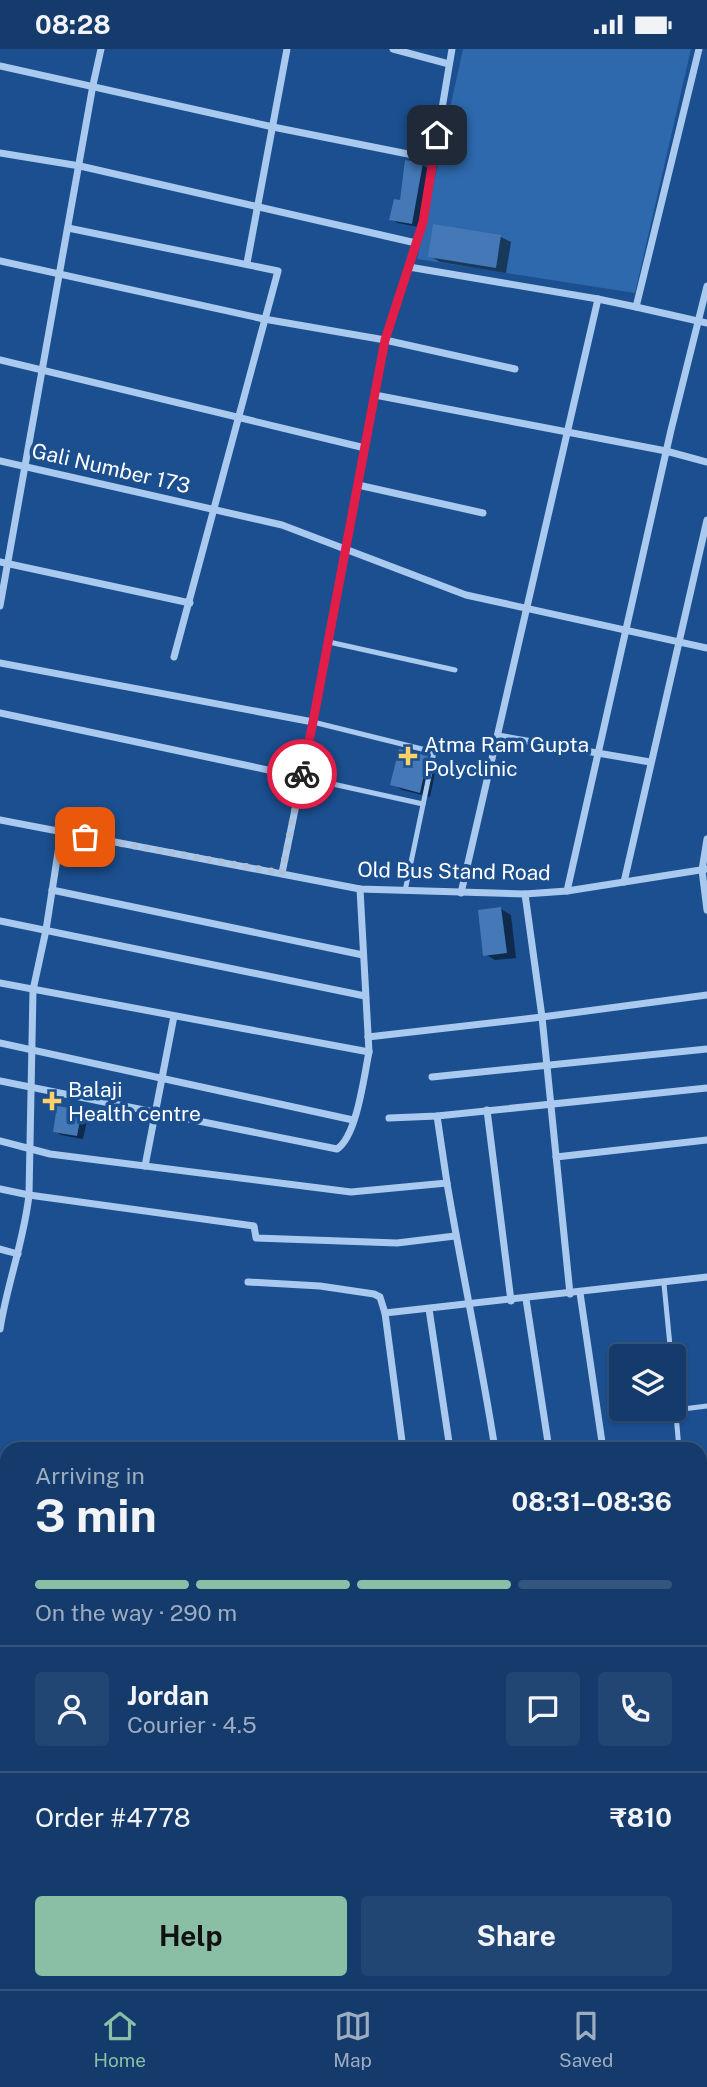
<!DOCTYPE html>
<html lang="en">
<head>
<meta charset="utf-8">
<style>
  :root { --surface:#143b6b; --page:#214673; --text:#f1f3f6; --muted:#9dadc1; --line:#33557e; --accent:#8abfa5 }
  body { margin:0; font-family:"Public Sans",sans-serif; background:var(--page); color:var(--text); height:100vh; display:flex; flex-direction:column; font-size:26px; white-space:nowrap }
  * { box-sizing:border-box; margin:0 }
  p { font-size:23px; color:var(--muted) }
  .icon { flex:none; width:38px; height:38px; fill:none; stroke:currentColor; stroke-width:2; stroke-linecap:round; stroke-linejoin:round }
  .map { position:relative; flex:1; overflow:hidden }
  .details { position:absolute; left:0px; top:1393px; width:707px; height:548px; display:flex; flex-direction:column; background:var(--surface); border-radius:21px 21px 0 0; box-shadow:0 2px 5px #0004,0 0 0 2px var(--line) }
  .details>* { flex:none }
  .tools { position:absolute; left:609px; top:1295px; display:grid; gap:14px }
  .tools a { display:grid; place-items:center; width:77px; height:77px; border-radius:7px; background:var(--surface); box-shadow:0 2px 5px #0004,0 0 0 2px var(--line); font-size:35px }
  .pin { position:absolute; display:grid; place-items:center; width:60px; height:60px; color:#fff; margin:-30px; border-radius:14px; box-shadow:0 4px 10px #0006 }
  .courier { position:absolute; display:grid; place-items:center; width:70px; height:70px; margin:-35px; border:5px solid #e11d48; border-radius:50%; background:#fff; color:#222; box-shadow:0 2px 9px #0007 }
  .headline em { font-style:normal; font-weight:700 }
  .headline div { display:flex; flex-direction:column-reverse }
  .headline { display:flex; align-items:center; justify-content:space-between; height:119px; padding:0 35px }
  h1 { font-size:46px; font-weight:700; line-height:52px }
  .bar { display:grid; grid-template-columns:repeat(4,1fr); gap:10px 7px; align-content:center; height:84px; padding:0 35px }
  .bar i { height:9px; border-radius:5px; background:var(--line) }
  .bar .selected { background:var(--accent) }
  .bar p { grid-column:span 4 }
  .line { display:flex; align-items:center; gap:18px; padding:0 35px; border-top:2px solid var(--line) }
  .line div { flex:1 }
  .round { display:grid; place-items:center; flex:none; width:74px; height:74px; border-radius:7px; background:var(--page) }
  .action { display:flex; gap:14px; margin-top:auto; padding:14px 35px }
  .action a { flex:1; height:80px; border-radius:7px; background:var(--accent); color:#111; font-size:28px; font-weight:700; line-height:80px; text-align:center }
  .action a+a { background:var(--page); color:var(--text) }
  .status { display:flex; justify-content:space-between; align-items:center; height:49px; padding:0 35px; background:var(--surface); direction:ltr }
  .status svg { height:19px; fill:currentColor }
  .tab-bar { display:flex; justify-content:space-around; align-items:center; height:98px; border-top:2px solid var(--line); background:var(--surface); font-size:19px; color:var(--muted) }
  .tab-bar a { display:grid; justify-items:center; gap:4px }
  .tab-bar .selected { color:var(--accent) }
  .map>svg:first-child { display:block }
  .green { fill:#2e69ad }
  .shadow { fill:#0007 }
  .building { fill:#4478b7 }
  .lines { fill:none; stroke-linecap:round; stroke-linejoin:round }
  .service { stroke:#a9c9ee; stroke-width:5 }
  .minor { stroke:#a9c9ee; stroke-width:7 }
  .done { stroke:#afc1d8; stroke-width:7; stroke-dasharray:0 12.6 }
  .route { stroke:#e11d48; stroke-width:9 }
  .poi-dot { fill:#ffd166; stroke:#1b4f8f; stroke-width:2.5 }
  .labels { text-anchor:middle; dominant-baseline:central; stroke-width:7; stroke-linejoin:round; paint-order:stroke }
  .street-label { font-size:21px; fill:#fff; stroke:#1b4f8f }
  .poi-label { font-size:21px; fill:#fff; stroke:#1b4f8f; text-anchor:start }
</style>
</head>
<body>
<div class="status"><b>08:28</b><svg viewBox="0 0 49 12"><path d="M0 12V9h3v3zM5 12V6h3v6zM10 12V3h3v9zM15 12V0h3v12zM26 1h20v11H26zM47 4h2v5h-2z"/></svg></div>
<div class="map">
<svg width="707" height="1940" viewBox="0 0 707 1940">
  <rect width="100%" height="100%" fill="#1b4f8f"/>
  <g class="green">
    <polygon points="463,0 691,0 635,244 417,210"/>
    <polygon points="140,1934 196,1934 196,1940 142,1940"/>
  </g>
  <g class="shadow">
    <polygon points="422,116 429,120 418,178 398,174 391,170"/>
    <polygon points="501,188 511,193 506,224 440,213 430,207"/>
    <polygon points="427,709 437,714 430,748 402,741 392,735"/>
    <polygon points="501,860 511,866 516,909 495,911 485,905"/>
    <polygon points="81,1063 88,1067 83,1090 61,1086 55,1082"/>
    <polygon points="7,1487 7,1528 0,1488"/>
    <polygon points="707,1515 707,1546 700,1524 700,1517"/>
    <polygon points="700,1719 707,1723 707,1755 700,1755"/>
  </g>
  <g class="building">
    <polygon points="405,111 423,114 412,175 389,171 394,150 400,151"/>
    <polygon points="433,175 501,186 496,219 428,208"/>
    <polygon points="399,700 428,707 420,744 390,736"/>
    <polygon points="501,858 507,904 483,907 478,861"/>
    <polygon points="57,1057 82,1061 77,1087 53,1083"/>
  </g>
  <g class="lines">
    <g class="service">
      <polyline points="329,593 455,621"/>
      <polyline points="313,673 434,703 405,842"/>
      <polyline points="301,728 423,755"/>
      <polyline points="664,1235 671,1307"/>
      <polyline points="674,1342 679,1400"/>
      <polyline points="675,1361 707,1357"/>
      <polyline points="0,1663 7,1662"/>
      <polyline points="74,1934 75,1940"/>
      <polyline points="122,1934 123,1940"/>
      <polyline points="307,1934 308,1940"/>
      <polyline points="395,1934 396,1940"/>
    </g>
    <g class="minor">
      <polyline points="393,0 449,15"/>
      <polyline points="0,17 273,78 433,110"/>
      <polyline points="0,104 80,117 416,194"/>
      <polyline points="68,179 278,222 174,608"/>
      <polyline points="0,212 264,270 385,291 515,320"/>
      <polyline points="247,214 287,0"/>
      <polyline points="409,218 598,250"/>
      <polyline points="636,258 707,274"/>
      <polyline points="0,311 365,399"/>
      <polyline points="375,346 666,402 707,413"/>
      <polyline points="0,412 282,476 466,546 707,599"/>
      <polyline points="358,436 483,464"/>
      <polyline points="0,513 190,554"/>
      <polyline points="0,557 93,36 101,0"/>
      <polyline points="0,614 313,673"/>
      <polyline points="0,664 301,728"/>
      <polyline points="498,687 650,713"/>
      <polyline points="0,771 360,840 525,845 567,842 707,820"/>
      <polyline points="707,790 702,821 707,861"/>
      <polyline points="282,824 313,673 385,291 423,173 452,0"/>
      <polyline points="624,833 707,471"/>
      <polyline points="52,841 363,906"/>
      <polyline points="567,842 671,381 707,237"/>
      <polyline points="461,844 598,250 636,258 699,0"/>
      <polyline points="525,845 542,968 570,1245"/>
      <polyline points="0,872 365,947"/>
      <polyline points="0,934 369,1003 360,840"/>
      <polyline points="368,988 542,968 707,946"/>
      <polyline points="0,994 353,1071"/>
      <polyline points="432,1028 707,1000"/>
      <path d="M0,1032L337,1100C357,1087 364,1027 369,1003"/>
      <polyline points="487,1061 511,1252"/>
      <polyline points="389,1069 437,1067 707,1039"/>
      <polyline points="0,1092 50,1105 351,1143 447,1134 437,1067"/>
      <polyline points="556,1108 707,1091"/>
      <polyline points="145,1117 174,967"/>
      <path d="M447,1134C462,1223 481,1311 495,1400"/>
      <polyline points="0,1140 29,1146 254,1177 256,1189 397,1194 455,1187"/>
      <polyline points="0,1200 18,1205"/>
      <polyline points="248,1233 320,1237 374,1245 380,1248 385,1264 403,1400"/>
      <polyline points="580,1244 603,1400"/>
      <polyline points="526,1250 549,1400"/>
      <polyline points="429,1260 450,1400"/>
      <polyline points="385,1264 707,1228"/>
      <path d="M0,1280C7,1235 24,1192 29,1146L33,941L46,881L61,784"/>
      <polyline points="700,1563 707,1561"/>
      <polyline points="0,1592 7,1592"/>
      <polyline points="700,1614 707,1666"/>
      <polyline points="0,1698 7,1760"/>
      <polyline points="27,1934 28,1940"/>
      <polyline points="215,1934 216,1940"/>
      <polyline points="421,1934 422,1940"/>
      <polyline points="437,1934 438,1940"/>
    </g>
  </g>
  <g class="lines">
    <polyline class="done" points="85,788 282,824 302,725"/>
    <polyline class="route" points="302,725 313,673 385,291 423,173 437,86"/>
  </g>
  <g class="poi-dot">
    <path d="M404.5 696.5h7v7h7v7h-7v7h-7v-7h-7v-7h7z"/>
    <path d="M48.5 1041.5h7v7h7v7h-7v7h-7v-7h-7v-7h7z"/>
  </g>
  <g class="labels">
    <g class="street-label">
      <text transform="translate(111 419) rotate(13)">Gali Number 173</text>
      <text transform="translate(454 822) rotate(1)">Old Bus Stand Road</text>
    </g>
    <g class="poi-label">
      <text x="424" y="695">Atma Ram Gupta<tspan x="424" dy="24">Polyclinic</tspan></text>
      <text x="68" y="1040">Balaji<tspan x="68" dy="24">Health centre</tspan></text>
    </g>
  </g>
</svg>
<div class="tools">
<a><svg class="icon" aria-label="layers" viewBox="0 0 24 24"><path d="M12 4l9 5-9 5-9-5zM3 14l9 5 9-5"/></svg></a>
</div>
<div class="pin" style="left:85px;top:788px;background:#ea580c"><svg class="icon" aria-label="bag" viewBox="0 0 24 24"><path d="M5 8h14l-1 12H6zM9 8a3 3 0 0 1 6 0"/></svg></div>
<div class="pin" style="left:437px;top:86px;background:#1f2937"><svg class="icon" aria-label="home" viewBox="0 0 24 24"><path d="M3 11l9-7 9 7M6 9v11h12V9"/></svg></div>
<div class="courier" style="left:302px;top:725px"><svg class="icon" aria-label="bike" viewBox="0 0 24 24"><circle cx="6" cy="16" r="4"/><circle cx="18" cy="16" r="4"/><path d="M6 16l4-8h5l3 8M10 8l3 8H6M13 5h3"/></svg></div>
<section class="details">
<div class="headline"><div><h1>3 min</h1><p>Arriving in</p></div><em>08:31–08:36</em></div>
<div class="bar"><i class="selected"></i><i class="selected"></i><i class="selected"></i><i></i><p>On the way · 290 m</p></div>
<div class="line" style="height:126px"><a class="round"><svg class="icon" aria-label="person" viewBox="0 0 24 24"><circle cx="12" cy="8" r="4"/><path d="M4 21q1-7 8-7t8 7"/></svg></a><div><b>Jordan</b><p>Courier · 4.5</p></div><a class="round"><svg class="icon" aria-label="chat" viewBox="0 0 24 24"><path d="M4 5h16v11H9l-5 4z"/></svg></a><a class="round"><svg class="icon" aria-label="phone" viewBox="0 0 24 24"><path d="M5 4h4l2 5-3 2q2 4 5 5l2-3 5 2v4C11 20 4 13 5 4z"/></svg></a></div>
<div class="line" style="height:91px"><div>Order #4778</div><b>₹810</b></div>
<div class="action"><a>Help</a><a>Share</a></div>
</section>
</div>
<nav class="tab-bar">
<a class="selected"><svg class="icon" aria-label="home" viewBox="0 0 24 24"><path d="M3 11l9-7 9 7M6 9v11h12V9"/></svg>Home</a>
<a><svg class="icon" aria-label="map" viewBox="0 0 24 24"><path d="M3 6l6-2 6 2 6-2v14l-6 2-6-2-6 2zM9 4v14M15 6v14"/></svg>Map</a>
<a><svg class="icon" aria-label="saved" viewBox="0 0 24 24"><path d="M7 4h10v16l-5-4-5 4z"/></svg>Saved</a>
</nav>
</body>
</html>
